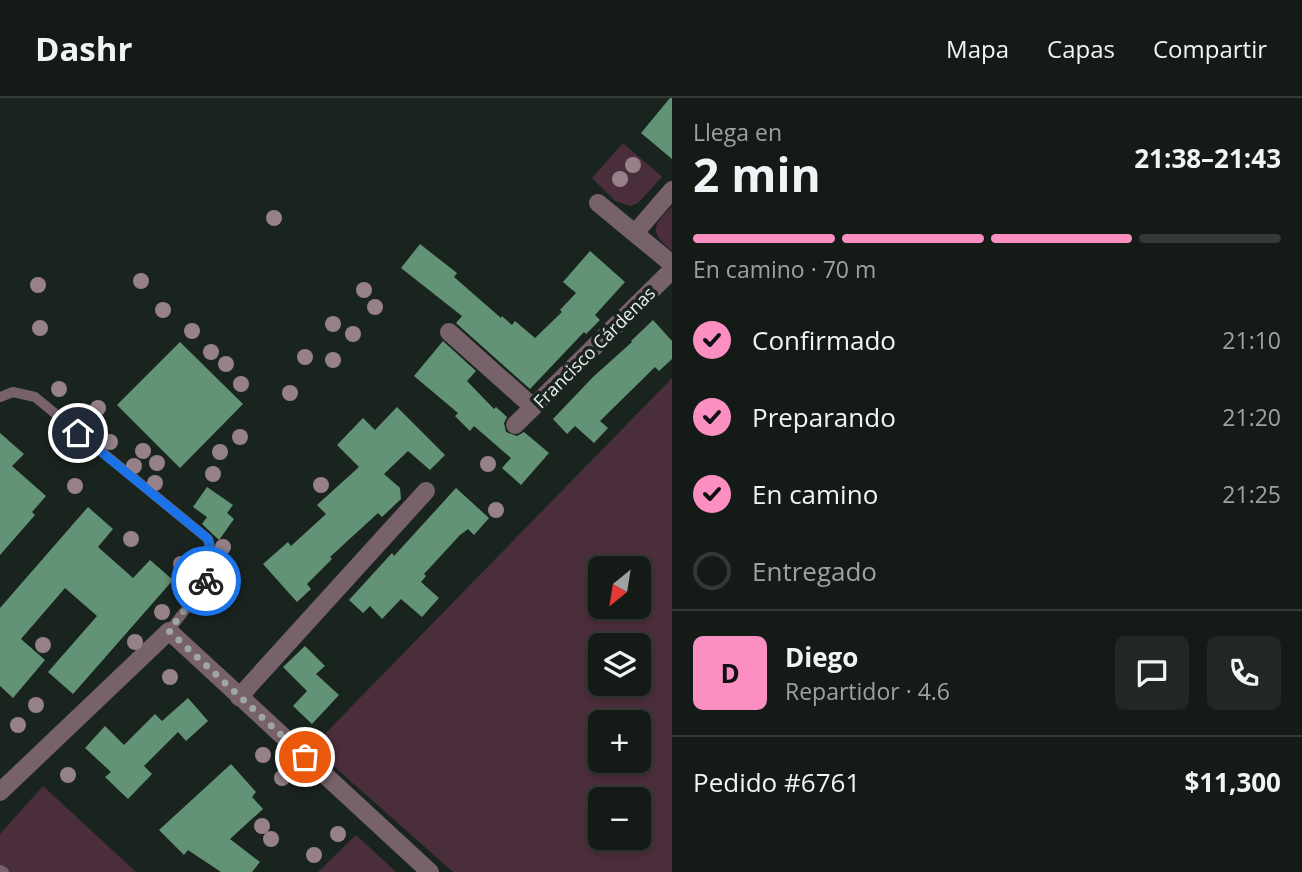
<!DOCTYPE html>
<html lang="es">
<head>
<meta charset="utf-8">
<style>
  :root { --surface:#141b16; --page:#212823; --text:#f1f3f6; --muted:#9da1a1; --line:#333935; --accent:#fc8fc2 }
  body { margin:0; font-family:"Open Sans",sans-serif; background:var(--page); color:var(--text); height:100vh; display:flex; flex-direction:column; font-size:26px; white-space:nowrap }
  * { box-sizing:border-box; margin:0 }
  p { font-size:23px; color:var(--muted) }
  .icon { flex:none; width:38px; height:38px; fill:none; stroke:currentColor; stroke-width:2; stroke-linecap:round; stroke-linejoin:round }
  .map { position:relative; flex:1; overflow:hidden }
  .side { display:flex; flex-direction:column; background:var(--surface); width:630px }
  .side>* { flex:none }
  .needle { width:46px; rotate:210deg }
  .tools { position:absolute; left:588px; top:458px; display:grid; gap:14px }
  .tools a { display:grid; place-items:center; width:63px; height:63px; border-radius:10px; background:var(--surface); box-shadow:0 4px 10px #0003,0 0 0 2px var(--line); font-size:35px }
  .pin { position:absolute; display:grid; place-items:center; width:60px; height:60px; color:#fff; margin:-30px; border:4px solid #fff; border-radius:50%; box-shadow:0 2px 7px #0007 }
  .courier { position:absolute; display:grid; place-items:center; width:70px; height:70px; margin:-35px; border:5px solid #1a73e8; border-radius:50%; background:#fff; color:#222; box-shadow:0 2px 9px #0007 }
  .overview em { font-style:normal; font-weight:700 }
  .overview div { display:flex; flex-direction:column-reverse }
  .overview { display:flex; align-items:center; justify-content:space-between; height:119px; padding:0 21px }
  h1 { font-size:46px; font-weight:700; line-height:52px }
  .bar { display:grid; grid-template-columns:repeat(4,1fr); gap:10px 7px; align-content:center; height:84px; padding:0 21px }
  .bar i { height:9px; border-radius:5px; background:var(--line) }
  .bar .current { background:var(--accent) }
  .bar p { grid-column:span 4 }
  .line { display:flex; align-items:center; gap:18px; padding:0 21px; border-top:2px solid var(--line) }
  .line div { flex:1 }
  .round { display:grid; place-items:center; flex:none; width:74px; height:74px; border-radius:10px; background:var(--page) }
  ol { padding:0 21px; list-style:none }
  li { display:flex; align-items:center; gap:21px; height:77px }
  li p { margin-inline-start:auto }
  li .icon { padding:7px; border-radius:50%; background:var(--accent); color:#111; stroke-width:4 }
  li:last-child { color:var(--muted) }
  li i { width:38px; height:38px; border:4px solid var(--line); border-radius:50% }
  header { display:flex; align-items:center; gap:42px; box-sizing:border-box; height:98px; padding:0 35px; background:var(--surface); border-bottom:2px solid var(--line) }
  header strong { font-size:33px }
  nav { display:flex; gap:38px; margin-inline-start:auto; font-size:24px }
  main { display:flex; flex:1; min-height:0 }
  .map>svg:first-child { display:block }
  .green { fill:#4b2e3b; fill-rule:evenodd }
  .building { fill:#639376 }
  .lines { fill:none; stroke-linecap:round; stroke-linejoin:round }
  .service { stroke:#77616a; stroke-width:10 }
  .minor { stroke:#77616a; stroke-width:18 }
  .tree { fill:#968189 }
  .done { stroke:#9fa7a1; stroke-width:7; stroke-dasharray:0 12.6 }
  .route { stroke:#1a73e8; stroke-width:9 }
  .labels { text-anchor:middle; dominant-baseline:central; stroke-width:7; stroke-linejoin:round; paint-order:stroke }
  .street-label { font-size:18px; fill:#e6ede8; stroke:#1a241e }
</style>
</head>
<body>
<header>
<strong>Dashr</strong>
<nav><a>Mapa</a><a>Capas</a><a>Compartir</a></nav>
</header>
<main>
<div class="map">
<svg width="672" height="774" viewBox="0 0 672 774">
  <rect width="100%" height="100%" fill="#1a241e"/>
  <g class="green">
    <polygon points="623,45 662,79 638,105 630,108 615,103 592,80"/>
    <path d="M672,108V153C648,133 653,128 672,108Z"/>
    <path d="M672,280V774H453L312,649ZM600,471H639V509H600ZM600,548H639V586H600ZM600,625H639V663H600ZM600,702H639V740H600Z"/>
    <polygon points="43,688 136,774 0,774 0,736"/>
    <polygon points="356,737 396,774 318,774"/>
  </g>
  <g class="building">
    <polygon points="670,0 672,0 672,61 641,35"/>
    <polygon points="420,146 457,175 454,179 501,220 502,218 512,227 515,223 535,240 562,214 560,212 576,195 563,184 590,153 625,184 595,217 600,222 586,236 584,234 530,291 456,225 462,218 401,170"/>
    <polygon points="653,222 672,243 672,261 659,273 655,269 600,323 608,330 594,345 575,328 567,336 553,321 593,279 632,244 631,243"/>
    <polygon points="443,243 476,273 467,283 494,311 496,309 507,319 504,325 506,334 517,338 524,334 549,355 521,387 502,370 511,360 474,328 470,333 455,318 458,315 414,278"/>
    <polygon points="180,244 243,306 180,370 117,307"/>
    <polygon points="397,309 445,357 430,372 408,353 384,376 400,390 401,401 382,419 378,415 330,459 332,461 307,486 311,491 297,504 263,466 288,444 291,448 326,416 317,407 359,369 337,347 363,320 375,332"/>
    <polygon points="0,335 24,356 12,368 46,398 32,414 35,417 0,457"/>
    <polygon points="207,389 233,407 227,415 234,421 219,442 202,426 207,419 193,409"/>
    <polygon points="456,390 489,420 474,437 468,431 460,437 424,476 426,478 421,484 439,500 422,519 401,501 382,521 370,508 363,515 349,502 392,455 394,458"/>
    <polygon points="88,409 113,431 98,449 133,480 150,462 173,482 73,596 48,574 97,518 65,490 21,541 45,562 13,600 0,588 0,510"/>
    <polygon points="305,548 325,568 316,576 339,597 312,626 293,608 307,593 283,569"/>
    <polygon points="188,600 208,623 186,643 178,634 144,668 152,676 128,701 105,679 111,674 85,650 105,628 124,647 155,616 162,623"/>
    <polygon points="231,666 256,694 252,699 263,711 230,741 260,764 252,774 221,774 188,752 184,757 159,732"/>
  </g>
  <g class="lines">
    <g class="service">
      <polyline points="0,299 13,294 35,299 208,441 214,466 203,489 169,533"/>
      <polyline points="0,772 4,774"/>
    </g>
    <g class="minor">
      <polyline points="598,105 672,166"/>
      <polyline points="635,135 672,92"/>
      <polyline points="449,234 533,309"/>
      <polyline points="515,327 672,172"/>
      <polyline points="239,599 426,393"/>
      <polyline points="0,694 169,533 430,774"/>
    </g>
  </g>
  <g class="tree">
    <circle cx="633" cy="67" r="8"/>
    <circle cx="620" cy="81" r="8"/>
    <circle cx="274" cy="120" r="8"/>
    <circle cx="141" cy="183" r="8"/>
    <circle cx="38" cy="187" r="8"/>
    <circle cx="364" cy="192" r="8"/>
    <circle cx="375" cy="209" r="8"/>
    <circle cx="163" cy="212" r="8"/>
    <circle cx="333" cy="226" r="8"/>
    <circle cx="40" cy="230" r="8"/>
    <circle cx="192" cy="233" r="8"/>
    <circle cx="353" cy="236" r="8"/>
    <circle cx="211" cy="254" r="8"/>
    <circle cx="305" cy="259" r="8"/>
    <circle cx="333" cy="262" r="8"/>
    <circle cx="226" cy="266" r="8"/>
    <circle cx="241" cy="286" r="8"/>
    <circle cx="59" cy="291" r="8"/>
    <circle cx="290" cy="295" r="8"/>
    <circle cx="98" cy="310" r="8"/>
    <circle cx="240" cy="339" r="8"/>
    <circle cx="110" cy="344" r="8"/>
    <circle cx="143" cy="353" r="8"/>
    <circle cx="220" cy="354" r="8"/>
    <circle cx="157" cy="365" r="8"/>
    <circle cx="488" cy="366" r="8"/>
    <circle cx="134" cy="368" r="8"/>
    <circle cx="213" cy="376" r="8"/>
    <circle cx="155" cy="385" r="8"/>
    <circle cx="321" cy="387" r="8"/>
    <circle cx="75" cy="388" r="8"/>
    <circle cx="496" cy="412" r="8"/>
    <circle cx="131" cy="441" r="8"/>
    <circle cx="223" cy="449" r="8"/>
    <circle cx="181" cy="466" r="8"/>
    <circle cx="182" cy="494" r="8"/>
    <circle cx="162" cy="514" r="8"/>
    <circle cx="135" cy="544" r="8"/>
    <circle cx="43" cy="547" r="8"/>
    <circle cx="170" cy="579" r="8"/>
    <circle cx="36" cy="607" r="8"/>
    <circle cx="18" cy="627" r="8"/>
    <circle cx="263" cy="657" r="8"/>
    <circle cx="68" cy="677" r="8"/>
    <circle cx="282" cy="680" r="8"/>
    <circle cx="262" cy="728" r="8"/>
    <circle cx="338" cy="736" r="8"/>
    <circle cx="271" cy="741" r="8"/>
    <circle cx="314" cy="757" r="8"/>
  </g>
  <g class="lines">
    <polyline class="done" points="206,483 169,533 305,659"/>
    <polyline class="route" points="78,335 208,441 214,466 206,483"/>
  </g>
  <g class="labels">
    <g class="street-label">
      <text transform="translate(594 249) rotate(-45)">Francisco Cárdenas</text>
    </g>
  </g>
</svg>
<div class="tools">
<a><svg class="needle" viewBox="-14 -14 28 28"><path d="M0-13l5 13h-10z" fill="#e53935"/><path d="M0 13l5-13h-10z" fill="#9da1a1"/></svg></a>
<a><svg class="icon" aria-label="layers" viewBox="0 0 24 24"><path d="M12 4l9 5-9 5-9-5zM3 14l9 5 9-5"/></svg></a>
<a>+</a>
<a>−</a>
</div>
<div class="pin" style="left:305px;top:659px;background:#ea580c"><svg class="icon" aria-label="bag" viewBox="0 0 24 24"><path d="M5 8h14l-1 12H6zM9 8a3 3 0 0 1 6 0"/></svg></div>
<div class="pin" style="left:78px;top:335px;background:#1f2937"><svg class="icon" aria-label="home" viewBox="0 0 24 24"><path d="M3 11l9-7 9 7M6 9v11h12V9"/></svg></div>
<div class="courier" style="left:206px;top:483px"><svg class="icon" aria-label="bike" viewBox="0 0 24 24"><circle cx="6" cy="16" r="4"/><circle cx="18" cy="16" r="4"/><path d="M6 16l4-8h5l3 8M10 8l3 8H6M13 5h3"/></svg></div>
</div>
<section class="side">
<div class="overview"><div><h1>2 min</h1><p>Llega en</p></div><em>21:38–21:43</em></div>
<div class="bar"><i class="current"></i><i class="current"></i><i class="current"></i><i></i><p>En camino · 70 m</p></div>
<ol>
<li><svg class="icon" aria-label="check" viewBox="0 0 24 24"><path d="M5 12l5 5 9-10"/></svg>Confirmado<p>21:10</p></li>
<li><svg class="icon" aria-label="check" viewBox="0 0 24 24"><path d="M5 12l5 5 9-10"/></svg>Preparando<p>21:20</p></li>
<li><svg class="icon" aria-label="check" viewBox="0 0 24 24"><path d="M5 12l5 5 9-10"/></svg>En camino<p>21:25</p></li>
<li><i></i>Entregado</li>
</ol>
<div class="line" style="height:126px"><b class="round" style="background:var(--accent);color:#111">D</b><div><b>Diego</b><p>Repartidor · 4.6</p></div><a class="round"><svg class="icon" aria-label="chat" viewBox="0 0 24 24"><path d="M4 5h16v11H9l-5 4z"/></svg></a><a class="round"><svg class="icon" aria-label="phone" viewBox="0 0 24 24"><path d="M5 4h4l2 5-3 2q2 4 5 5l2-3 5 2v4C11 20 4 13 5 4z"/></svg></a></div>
<div class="line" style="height:91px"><div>Pedido #6761</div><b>$11,300</b></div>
</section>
</main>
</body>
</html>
